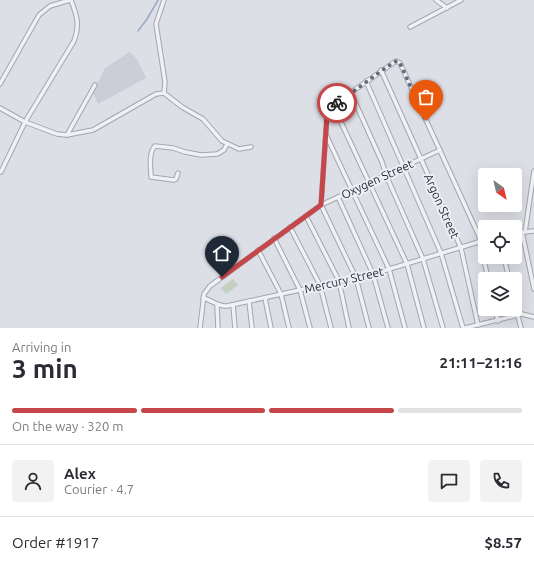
<!DOCTYPE html>
<html lang="en">
<head>
<meta charset="utf-8">
<style>
  :root { --surface:#fff; --page:#f2f2f3; --text:#2b2b33; --muted:#7c7c81; --line:#e1e1e2; --accent:#c6474a }
  body { margin:0; font-family:Ubuntu,sans-serif; background:var(--page); color:var(--text); height:100vh; display:flex; flex-direction:column; font-size:15px; white-space:nowrap }
  * { box-sizing:border-box; margin:0 }
  p { font-size:13px; color:var(--muted) }
  .icon { flex:none; width:22px; height:22px; fill:none; stroke:currentColor; stroke-width:2; stroke-linecap:round; stroke-linejoin:round }
  .map { position:relative; height:328px; overflow:hidden }
  .side { display:flex; flex-direction:column; background:var(--surface); flex:1 }
  .side>* { flex:none }
  .needle { width:26px; rotate:146deg }
  .tools { position:absolute; left:478px; top:168px; display:grid; gap:8px }
  .tools a { display:grid; place-items:center; width:44px; height:44px; border-radius:4px; background:var(--surface); box-shadow:0 4px 16px #0002; font-size:20px }
  .pin { position:absolute; display:grid; place-items:center; width:34px; height:34px; color:#fff; margin:-41px -17px; border-radius:50% 50% 50% 0; rotate:-45deg; box-shadow:0 0 4px #0007 }
  .pin .icon { rotate:45deg }
  .courier { position:absolute; display:grid; place-items:center; width:40px; height:40px; margin:-20px; border:3px solid #c6474a; border-radius:50%; background:#fff; color:#222; box-shadow:0 1px 5px #0007 }
  .summary em { font-style:normal; font-weight:700 }
  .summary div { display:flex; flex-direction:column-reverse }
  .summary { display:flex; align-items:center; justify-content:space-between; height:68px; padding:0 12px }
  h1 { font-size:26px; font-weight:700; line-height:30px }
  .bar { display:grid; grid-template-columns:repeat(4,1fr); gap:6px 4px; align-content:center; height:48px; padding:0 12px }
  .bar i { height:5px; border-radius:3px; background:var(--line) }
  .bar .current { background:var(--accent) }
  .bar p { grid-column:span 4 }
  .line { display:flex; align-items:center; gap:10px; padding:0 12px; border-top:1px solid var(--line) }
  .line div { flex:1 }
  .round { display:grid; place-items:center; flex:none; width:42px; height:42px; border-radius:4px; background:var(--page) }
  .map>svg:first-child { display:block }
  .built { fill:#cbced8 }
  .pitch { fill:#c1d0bf }
  .lines { fill:none; stroke-linecap:round; stroke-linejoin:round }
  .stream { stroke:#9aa9c5; stroke-width:1.5 }
  .street-casing { stroke:#a3a6b0; stroke-width:5.5 }
  .street { stroke:#eff1f5; stroke-width:3.5 }
  .done { stroke:#676b78; stroke-width:4; stroke-dasharray:0 7.2 }
  .route { stroke:#c6474a; stroke-width:5 }
  .labels { text-anchor:middle; dominant-baseline:central; stroke-width:4; stroke-linejoin:round; paint-order:stroke }
  .street-label { font-size:12px; fill:#272c3c; stroke:#eceef4 }
</style>
</head>
<body>
<div class="map">
<svg width="534" height="328" viewBox="0 0 534 328">
  <rect width="100%" height="100%" fill="#dddfe6"/>
  <polygon class="built" points="130,52 137,59 146,78 98,104 93,93 105,68"/>
  <polygon class="pitch" points="233,279 238,285 226,294 221,288"/>
  <g class="lines">
    <polyline class="stream" points="138,31 147,19 158,0"/>
    <g class="street-casing">
      <g id="street">
        <polyline points="436,0 447,8"/>
        <polyline points="410,27 461,0"/>
        <polyline points="381,70 461,248 478,325"/>
        <polyline points="366,81 441,253 463,328"/>
        <polyline points="0,84 39,15 50,6 70,0"/>
        <polyline points="164,93 182,107 203,119 222,141 239,149 251,147"/>
        <polyline points="164,93 165,82 156,24 164,0"/>
        <polyline points="351,93 382,162 386,175 423,259 443,328"/>
        <polyline points="333,105 407,264 424,328"/>
        <polyline points="0,108 25,122 57,134 67,135 93,130 156,94 164,93"/>
        <polyline points="67,135 95,85"/>
        <polyline points="327,137 389,269 405,328"/>
        <path d="M1,172L25,122L74,41C80,24 77,16 71,0"/>
        <path d="M178,173L176,179L174,180L151,177C151,167 148,154 155,146L173,148L185,152L201,155L217,154L224,150L227,144"/>
        <polyline points="338,197 373,274 388,328"/>
        <polyline points="306,216 339,281 349,328"/>
        <polyline points="290,227 320,285 331,328"/>
        <polyline points="522,232 534,289"/>
        <polyline points="525,232 534,171"/>
        <polyline points="515,233 534,231"/>
        <polyline points="274,238 300,290 310,328"/>
        <polyline points="258,250 281,294 289,328"/>
        <polyline points="504,257 509,279"/>
        <path d="M203,298C212,300 218,307 227,306L373,274L485,240"/>
        <polyline points="265,298 271,328"/>
        <polyline points="249,301 252,328"/>
        <polyline points="515,304 521,328"/>
        <polyline points="217,305 218,328"/>
        <polyline points="233,305 235,328"/>
        <polyline points="495,309 498,321"/>
        <polyline points="200,328 204,294 210,286 321,205 440,150"/>
        <polyline points="369,328 356,278 321,205 327,115 329,109 333,105 396,61 400,63 479,236 488,279"/>
        <polyline points="465,328 522,314 534,317"/>
      </g>
    </g>
    <use href="#street" class="street"/>
  </g>
  <g class="lines">
    <polyline class="done" points="337,103 394,62 397,61 400,63 426,121"/>
    <polyline class="route" points="222,277 321,205 327,115 330,109 337,103"/>
  </g>
  <g class="labels">
    <g class="street-label">
      <text transform="translate(377 179) rotate(-25)">Oxygen Street</text>
      <text transform="translate(442 206) rotate(66)">Argon Street</text>
      <text transform="translate(344 280) rotate(-13)">Mercury Street</text>
    </g>
  </g>
</svg>
<div class="tools">
<a><svg class="needle" viewBox="-14 -14 28 28"><path d="M0-13l5 13h-10z" fill="#e53935"/><path d="M0 13l5-13h-10z" fill="#7c7c81"/></svg></a>
<a><svg class="icon" aria-label="locate" viewBox="0 0 24 24"><circle cx="12" cy="12" r="6"/><path d="M12 2v4M12 18v4M2 12h4M18 12h4"/></svg></a>
<a><svg class="icon" aria-label="layers" viewBox="0 0 24 24"><path d="M12 4l9 5-9 5-9-5zM3 14l9 5 9-5"/></svg></a>
</div>
<div class="pin" style="left:426px;top:121px;background:#ea580c"><svg class="icon" aria-label="bag" viewBox="0 0 24 24"><path d="M5 8h14l-1 12H6zM9 8a3 3 0 0 1 6 0"/></svg></div>
<div class="pin" style="left:222px;top:277px;background:#1f2937"><svg class="icon" aria-label="home" viewBox="0 0 24 24"><path d="M3 11l9-7 9 7M6 9v11h12V9"/></svg></div>
<div class="courier" style="left:337px;top:103px"><svg class="icon" aria-label="bike" viewBox="0 0 24 24"><circle cx="6" cy="16" r="4"/><circle cx="18" cy="16" r="4"/><path d="M6 16l4-8h5l3 8M10 8l3 8H6M13 5h3"/></svg></div>
</div>
<section class="side">
<div class="summary"><div><h1>3 min</h1><p>Arriving in</p></div><em>21:11–21:16</em></div>
<div class="bar"><i class="current"></i><i class="current"></i><i class="current"></i><i></i><p>On the way · 320 m</p></div>
<div class="line" style="height:72px"><a class="round"><svg class="icon" aria-label="person" viewBox="0 0 24 24"><circle cx="12" cy="8" r="4"/><path d="M4 21q1-7 8-7t8 7"/></svg></a><div><b>Alex</b><p>Courier · 4.7</p></div><a class="round"><svg class="icon" aria-label="chat" viewBox="0 0 24 24"><path d="M4 5h16v11H9l-5 4z"/></svg></a><a class="round"><svg class="icon" aria-label="phone" viewBox="0 0 24 24"><path d="M5 4h4l2 5-3 2q2 4 5 5l2-3 5 2v4C11 20 4 13 5 4z"/></svg></a></div>
<div class="line" style="height:52px"><div>Order #1917</div><b>$8.57</b></div>
</section>
</body>
</html>
